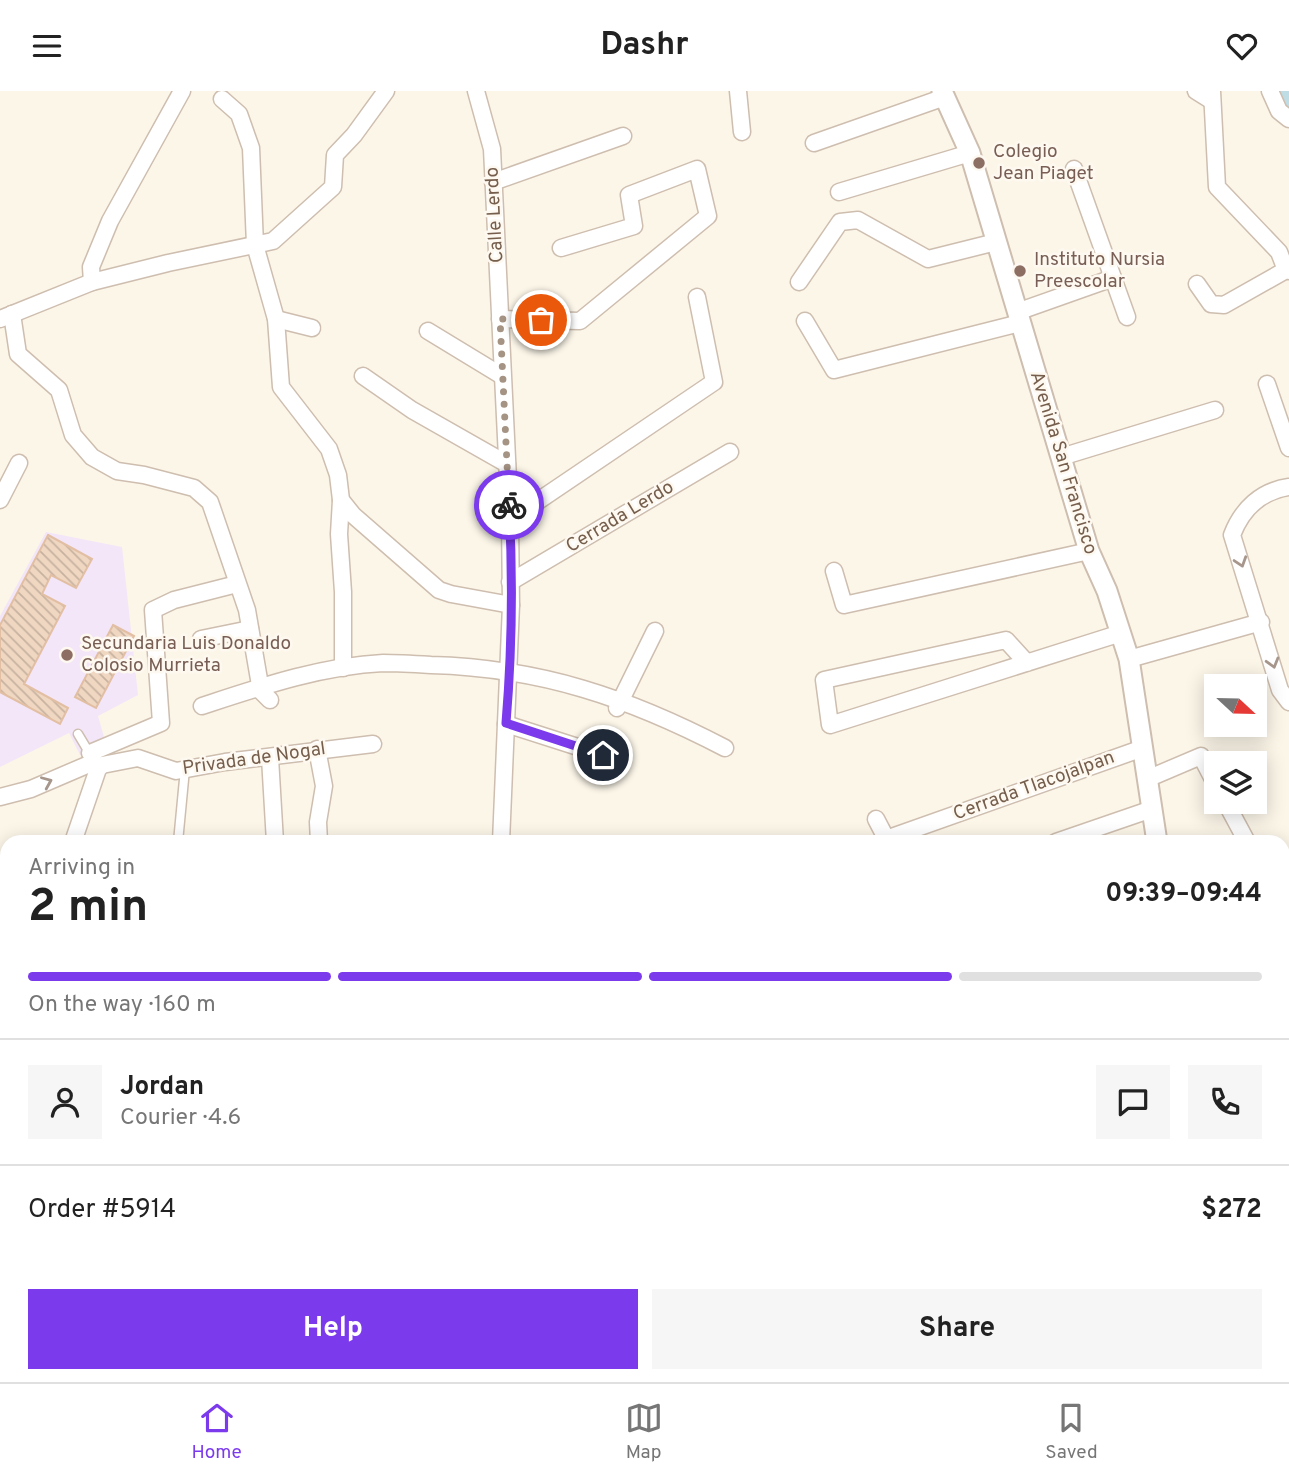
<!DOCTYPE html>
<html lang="en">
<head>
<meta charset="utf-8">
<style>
  :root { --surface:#fff; --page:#f6f6f6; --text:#222; --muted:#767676; --line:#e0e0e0; --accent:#7c3aed }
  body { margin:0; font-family:Overpass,sans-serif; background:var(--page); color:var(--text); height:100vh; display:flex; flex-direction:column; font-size:26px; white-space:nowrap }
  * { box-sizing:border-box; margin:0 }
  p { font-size:23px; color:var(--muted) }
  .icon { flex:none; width:38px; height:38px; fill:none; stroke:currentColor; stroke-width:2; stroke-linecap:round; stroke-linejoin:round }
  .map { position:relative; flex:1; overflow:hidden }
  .panel { position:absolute; left:0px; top:744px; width:1290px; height:548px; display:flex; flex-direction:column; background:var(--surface); border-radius:21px 21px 0 0; box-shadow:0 4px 18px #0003 }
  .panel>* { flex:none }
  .needle { width:46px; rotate:112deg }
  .tools { position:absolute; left:1204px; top:583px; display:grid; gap:14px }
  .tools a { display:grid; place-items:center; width:63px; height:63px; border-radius:0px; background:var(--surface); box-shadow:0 4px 18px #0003; font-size:35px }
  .pin { position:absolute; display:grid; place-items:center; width:60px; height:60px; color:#fff; margin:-30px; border:4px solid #fff; border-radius:50%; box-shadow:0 2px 7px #0007 }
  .courier { position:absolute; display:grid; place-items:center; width:70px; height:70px; margin:-35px; border:5px solid #7c3aed; border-radius:50%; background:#fff; color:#222; box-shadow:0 2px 9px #0007 }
  .headline em { font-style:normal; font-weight:700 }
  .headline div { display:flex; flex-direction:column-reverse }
  .headline { display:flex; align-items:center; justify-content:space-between; height:119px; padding:0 28px }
  h1 { font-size:46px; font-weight:700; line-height:52px }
  .bar { display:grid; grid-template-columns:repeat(4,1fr); gap:10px 7px; align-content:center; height:84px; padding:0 28px }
  .bar i { height:9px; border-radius:5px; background:var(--line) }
  .bar .current { background:var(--accent) }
  .bar p { grid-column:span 4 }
  .line { display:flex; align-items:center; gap:18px; padding:0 28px; border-top:2px solid var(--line) }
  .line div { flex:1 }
  .round { display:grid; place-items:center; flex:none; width:74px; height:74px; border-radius:0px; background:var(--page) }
  .action { display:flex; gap:14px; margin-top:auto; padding:14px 28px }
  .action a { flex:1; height:80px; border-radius:0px; background:var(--accent); color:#fff; font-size:28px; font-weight:700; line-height:80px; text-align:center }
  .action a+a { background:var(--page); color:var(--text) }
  header { display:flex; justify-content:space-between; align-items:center; height:91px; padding:0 28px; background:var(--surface); font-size:32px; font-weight:700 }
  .tabs { display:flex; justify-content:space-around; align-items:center; height:98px; border-top:2px solid var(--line); background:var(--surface); font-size:19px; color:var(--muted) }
  .tabs a { display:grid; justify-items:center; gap:4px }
  .tabs .current { color:var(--accent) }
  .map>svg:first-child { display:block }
  .education { fill:#f3e6f8 }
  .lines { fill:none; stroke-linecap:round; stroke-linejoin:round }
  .river { stroke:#bedde5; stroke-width:24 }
  .building { fill:url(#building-back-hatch); stroke:#e2bfa3; stroke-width:2 }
  .service-casing { stroke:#cebeaf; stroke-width:11 }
  .pedestrian-casing { stroke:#cebeaf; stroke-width:16 }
  .minor-casing { stroke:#cebeaf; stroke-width:19 }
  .tertiary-casing { stroke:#cebeaf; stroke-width:23 }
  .service { stroke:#fff; stroke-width:8 }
  .pedestrian { stroke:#fff; stroke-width:12 }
  .minor { stroke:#fff; stroke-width:16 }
  .tertiary { stroke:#fff; stroke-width:19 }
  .oneway { stroke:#a6968b }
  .done { stroke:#a59384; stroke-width:7; stroke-dasharray:0 12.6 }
  .route { stroke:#7c3aed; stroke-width:9 }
  .education-dot { fill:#8d6e63; stroke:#fef9f0; stroke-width:2.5 }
  .labels { text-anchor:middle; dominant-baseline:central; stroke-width:5; stroke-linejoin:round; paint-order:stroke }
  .education-label { font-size:19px; fill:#785e54; stroke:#fef9f0; text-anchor:start }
  .street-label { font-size:19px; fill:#765e4d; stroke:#fef9f0 }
</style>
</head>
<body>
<header><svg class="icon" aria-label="menu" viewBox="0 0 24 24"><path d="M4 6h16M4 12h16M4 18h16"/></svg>Dashr<svg class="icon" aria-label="heart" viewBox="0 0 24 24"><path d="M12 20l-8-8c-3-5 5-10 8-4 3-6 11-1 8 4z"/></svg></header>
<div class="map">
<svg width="1289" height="1291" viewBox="0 0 1289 1291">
  <defs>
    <pattern id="building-back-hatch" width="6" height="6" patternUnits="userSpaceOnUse" patternTransform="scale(1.75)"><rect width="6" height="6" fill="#f0d7c2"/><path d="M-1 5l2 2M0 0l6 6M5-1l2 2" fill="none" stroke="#c7b2a0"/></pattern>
  </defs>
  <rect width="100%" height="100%" fill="#fcf6e9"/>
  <polygon class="education" points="46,441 122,456 138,604 98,625 106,653 80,664 69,642 0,676 0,525"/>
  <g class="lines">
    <polyline class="river" points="1284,0 1289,14"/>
  </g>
  <g class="building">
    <polygon points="48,444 92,468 76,497 51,484 42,503 65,515 24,593 68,617 60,633 0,601 0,534"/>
    <polygon points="113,534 134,545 96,617 75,606"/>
  </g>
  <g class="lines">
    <g class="service-casing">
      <g id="service">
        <polyline points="78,643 90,663"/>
        <polyline points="178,751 185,678"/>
      </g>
    </g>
    <g class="pedestrian-casing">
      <polyline id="pedestrian" points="589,1291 590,1284"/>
    </g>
    <g class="minor-casing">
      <g id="minor">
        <polyline points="476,0 492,58 510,429 511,514 501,751"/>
        <polyline points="738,0 742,41"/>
        <polyline points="1196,0 1212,10"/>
        <polyline points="1212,0 1217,96 1279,161 1286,179"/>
        <polyline points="1270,0 1279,20 1289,28"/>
        <polyline points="222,8 239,23 251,57 255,154 276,228 281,296 329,358 338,384 341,409 353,424 439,499 451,503 511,514"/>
        <polyline points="814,52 945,6"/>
        <polyline points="1074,78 1127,226"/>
        <polyline points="493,91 623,45"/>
        <polyline points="839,101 970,62"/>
        <polyline points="92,191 91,176 110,130 182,0"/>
        <polyline points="799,191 840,131 858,129 928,168 996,151"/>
        <polyline points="1197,193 1211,213 1224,214 1286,179 1289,180"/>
        <polyline points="1017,221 1113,187"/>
        <polyline points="12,223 18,263 59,299 73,344 92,366 117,380 144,384 194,397 210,411 247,519 261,600 270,609"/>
        <polyline points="0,228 92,191 168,172 273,150 333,96 335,64 354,44 386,0"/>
        <polyline points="276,228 312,237"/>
        <polyline points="500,228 580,230 708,125 697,78 629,104 634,135 561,157"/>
        <polyline points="805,230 834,279 1020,232"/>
        <polyline points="428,240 502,285"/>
        <polyline points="363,285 412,319 507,373"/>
        <polyline points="1267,293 1289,357"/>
        <polyline points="1061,366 1215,319"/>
        <path d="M1289,396C1261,400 1242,418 1232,444L1280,599L1289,611"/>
        <polyline points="0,409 19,372"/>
        <polyline points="341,409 339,443 343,501 343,577"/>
        <polyline points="510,429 714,291 697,206"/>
        <polyline points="834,480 844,514 1089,460"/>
        <polyline points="510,491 730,361"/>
        <polyline points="201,548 250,538"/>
        <polyline points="1129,568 1261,531"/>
        <path d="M1027,572L1006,549L824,589L830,634C927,603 1024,573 1121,542"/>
        <path d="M202,615C260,596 321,575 383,572C399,572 415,573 431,574C541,577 629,607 725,657"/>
        <polyline points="617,617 655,540"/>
        <polyline points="506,633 603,664"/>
        <polyline points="317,658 324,695 318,731 319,751"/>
        <polyline points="90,662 161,632 153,519 174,509 237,493"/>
        <polyline points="270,667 275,751"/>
        <polyline points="1147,688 1201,665 1216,694"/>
        <polyline points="0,706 31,698 94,671"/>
        <polyline points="1225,710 1247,751"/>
        <polyline points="876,728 888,751"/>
        <polyline points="886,748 1143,657"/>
        <polyline points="73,751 98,678 102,674 138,667 176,680 225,671 373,653"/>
        <polyline points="1056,751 1152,718"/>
        <polyline points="1283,944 1289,946"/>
        <polyline points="0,953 7,934"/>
        <polyline points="0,1168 7,1170"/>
        <polyline points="1283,1264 1289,1263"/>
        <polyline points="112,1284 113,1291"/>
        <polyline points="181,1284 182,1291"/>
        <polyline points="707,1284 830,1291"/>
        <polyline points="871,1284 872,1291"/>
        <polyline points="11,1291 11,1284"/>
        <polyline points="465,1291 466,1284"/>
        <polyline points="650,1291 651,1284"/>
        <polyline points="984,1291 1028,1289 1046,1284"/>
      </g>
    </g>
    <g class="tertiary-casing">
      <g id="tertiary">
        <polyline points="942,0 970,62 1089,460 1107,500 1129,568 1157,751"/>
        <polyline points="1238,1284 1239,1291"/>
      </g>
    </g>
    <use href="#service" class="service"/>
    <use href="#pedestrian" class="pedestrian"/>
    <use href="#minor" class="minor"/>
    <use href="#tertiary" class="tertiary"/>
  </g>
  <defs><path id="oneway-chevron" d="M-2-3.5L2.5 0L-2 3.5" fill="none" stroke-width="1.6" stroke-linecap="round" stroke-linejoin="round" transform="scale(1.75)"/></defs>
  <g class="oneway">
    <use href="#oneway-chevron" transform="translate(1241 471) rotate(72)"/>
    <use href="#oneway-chevron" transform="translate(1273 572) rotate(74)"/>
    <use href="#oneway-chevron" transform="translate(47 691) rotate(-23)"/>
  </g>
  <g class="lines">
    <polyline class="done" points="509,414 500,228 541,229"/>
    <path class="route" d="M509,414C513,486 512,560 506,632L603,664"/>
  </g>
  <g class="education-dot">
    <circle cx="979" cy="72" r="7"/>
    <circle cx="1020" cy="180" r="7"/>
    <circle cx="67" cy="564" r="7"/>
  </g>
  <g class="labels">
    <g class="education-label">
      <text x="993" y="61">Colegio<tspan x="993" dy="22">Jean Piaget</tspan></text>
      <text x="1034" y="169">Instituto Nursia<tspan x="1034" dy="22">Preescolar</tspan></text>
      <text x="81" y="553">Secundaria Luis Donaldo<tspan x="81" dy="22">Colosio Murrieta</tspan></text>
    </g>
    <g class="street-label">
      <text transform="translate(495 124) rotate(-93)">Calle Lerdo</text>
      <text transform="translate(1063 372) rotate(73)">Avenida San Francisco</text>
      <text transform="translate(620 426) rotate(-31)">Cerrada Lerdo</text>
      <text transform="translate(254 668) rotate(-8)">Privada de Nogal</text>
      <text transform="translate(1034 695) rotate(-20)">Cerrada Tlacojalpan</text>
    </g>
  </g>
</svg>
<div class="tools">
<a><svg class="needle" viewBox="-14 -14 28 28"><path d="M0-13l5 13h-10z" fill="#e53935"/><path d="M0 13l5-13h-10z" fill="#767676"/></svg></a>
<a><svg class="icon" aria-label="layers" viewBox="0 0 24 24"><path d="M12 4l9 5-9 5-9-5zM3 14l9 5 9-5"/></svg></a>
</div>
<div class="pin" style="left:541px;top:229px;background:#ea580c"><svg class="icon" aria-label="bag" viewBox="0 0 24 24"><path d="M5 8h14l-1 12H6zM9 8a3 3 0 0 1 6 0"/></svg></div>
<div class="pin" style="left:603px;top:664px;background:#1f2937"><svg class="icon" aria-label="home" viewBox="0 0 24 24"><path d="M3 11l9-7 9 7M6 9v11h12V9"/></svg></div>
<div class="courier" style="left:509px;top:414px"><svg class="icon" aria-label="bike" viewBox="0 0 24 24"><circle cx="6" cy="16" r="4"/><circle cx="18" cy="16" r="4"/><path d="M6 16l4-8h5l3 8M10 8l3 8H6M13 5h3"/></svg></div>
<section class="panel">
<div class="headline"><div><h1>2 min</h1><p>Arriving in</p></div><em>09:39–09:44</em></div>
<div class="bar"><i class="current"></i><i class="current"></i><i class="current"></i><i></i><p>On the way · 160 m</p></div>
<div class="line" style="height:126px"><a class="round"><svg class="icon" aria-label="person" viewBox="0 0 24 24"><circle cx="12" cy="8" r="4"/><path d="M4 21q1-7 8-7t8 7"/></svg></a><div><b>Jordan</b><p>Courier · 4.6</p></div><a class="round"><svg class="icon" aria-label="chat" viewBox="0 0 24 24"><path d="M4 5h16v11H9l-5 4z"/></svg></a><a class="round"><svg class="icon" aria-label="phone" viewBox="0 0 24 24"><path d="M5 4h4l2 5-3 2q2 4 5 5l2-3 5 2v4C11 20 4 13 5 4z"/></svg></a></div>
<div class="line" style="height:91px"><div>Order #5914</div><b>$272</b></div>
<div class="action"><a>Help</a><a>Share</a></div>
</section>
</div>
<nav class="tabs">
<a class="current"><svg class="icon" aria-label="home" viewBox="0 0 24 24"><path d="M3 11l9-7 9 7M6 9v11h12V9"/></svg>Home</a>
<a><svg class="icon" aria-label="map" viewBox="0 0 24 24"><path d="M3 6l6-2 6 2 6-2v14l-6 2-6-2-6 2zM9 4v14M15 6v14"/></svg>Map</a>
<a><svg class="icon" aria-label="saved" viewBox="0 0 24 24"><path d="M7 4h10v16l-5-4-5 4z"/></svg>Saved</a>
</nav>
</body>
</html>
